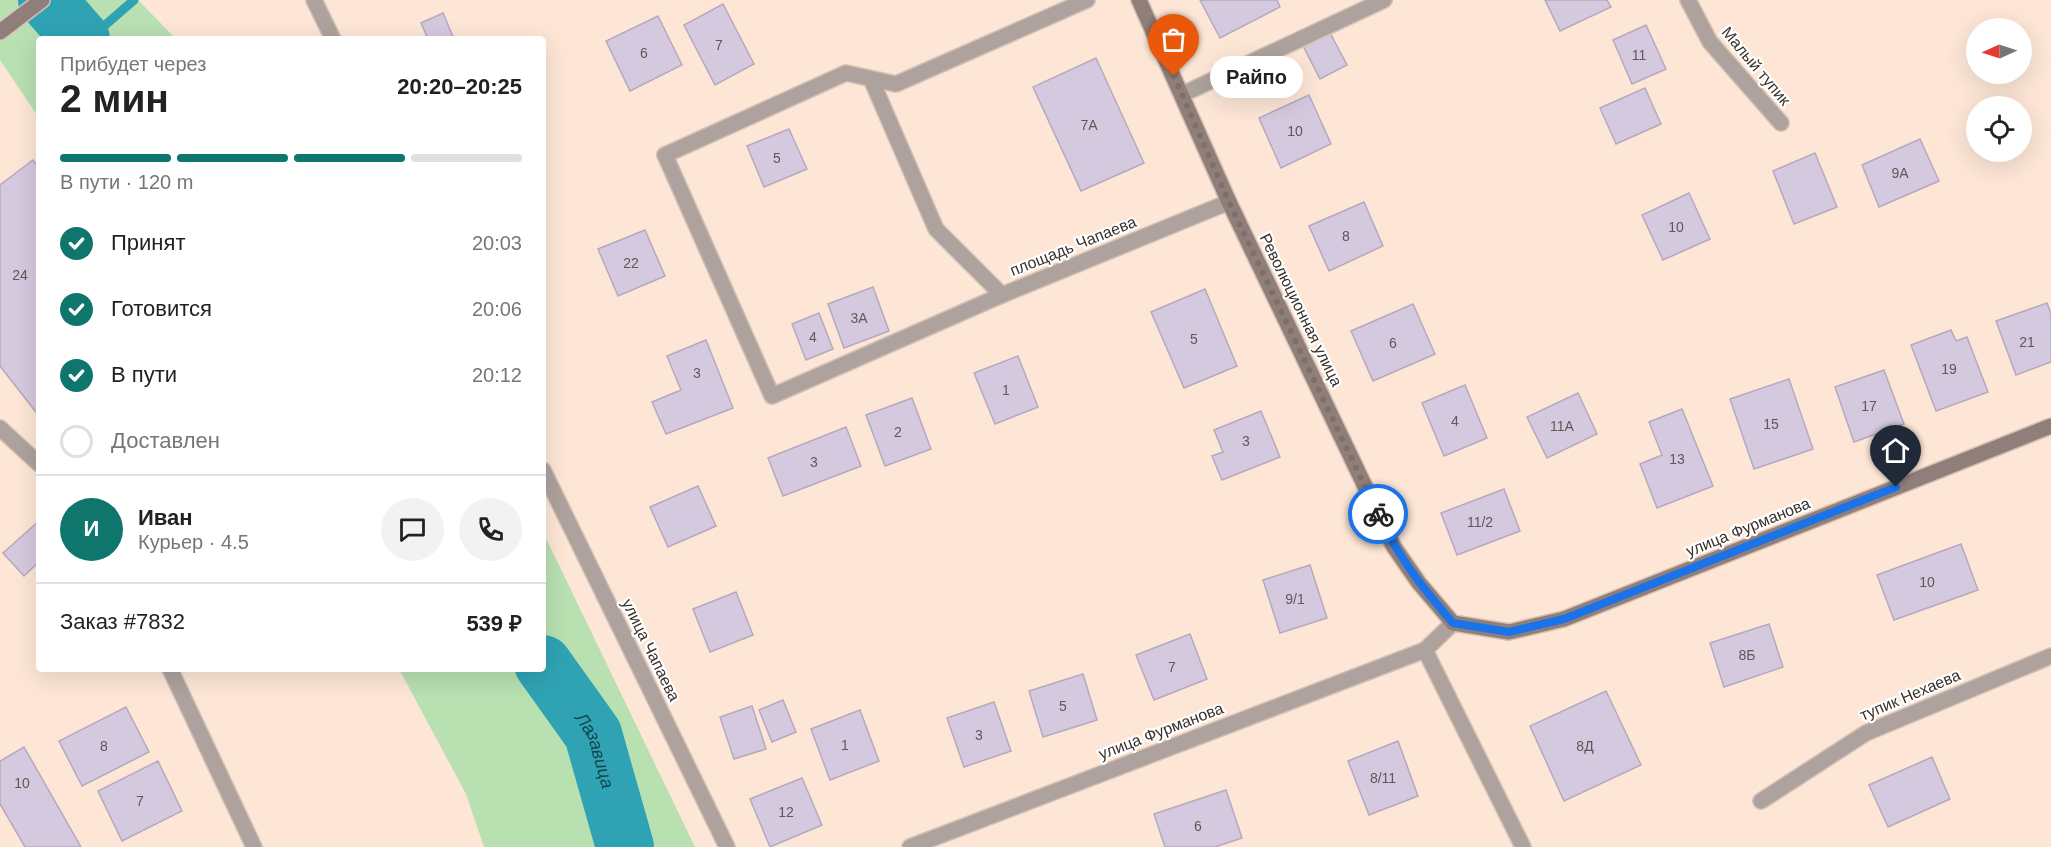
<!DOCTYPE html>
<html lang="ru">
<head>
<meta charset="utf-8">
<style>
  :root { --surface:#fff; --page:#f2f2f2; --text:#222; --muted:#767676; --line:#e0e0e0; --accent:#0f766e }
  body { margin:0; font-family:Arial,sans-serif; background:var(--page); color:var(--text); height:100vh; display:flex; flex-direction:column; font-size:22px; white-space:nowrap }
  * { box-sizing:border-box; margin:0 }
  p { font-size:20px; color:var(--muted) }
  .icon { flex:none; width:33px; height:33px; fill:none; stroke:currentColor; stroke-width:2; stroke-linecap:round; stroke-linejoin:round }
  .map { position:relative; flex:1; overflow:hidden }
  .drawer { position:absolute; left:36px; top:36px; width:510px; height:636px; display:flex; flex-direction:column; background:var(--surface); border-radius:6px; box-shadow:0 6px 24px #0002 }
  .drawer>* { flex:none }
  .needle { width:39px; rotate:267deg }
  .tools { position:absolute; left:1966px; top:18px; display:grid; gap:12px }
  .tools a { display:grid; place-items:center; width:66px; height:66px; border-radius:50%; background:var(--surface); box-shadow:0 6px 24px #0002; font-size:30px }
  .pin { position:absolute; display:grid; place-items:center; width:51px; height:51px; color:#fff; margin:-62px -26px; border-radius:50% 50% 50% 0; rotate:-45deg; box-shadow:0 0 6px #0007 }
  .pin .icon { rotate:45deg }
  .courier { position:absolute; display:grid; place-items:center; width:60px; height:60px; margin:-30px; border:4px solid #1a73e8; border-radius:50%; background:#fff; color:#222; box-shadow:0 2px 8px #0007 }
  .bubble { position:absolute; height:42px; border-radius:21px; background:var(--surface); box-shadow:0 6px 24px #0002; font-size:20px; font-weight:700; line-height:42px; text-align:center }
  .head em { font-style:normal; font-weight:700 }
  .head div { display:flex; flex-direction:column-reverse }
  .head { display:flex; align-items:center; justify-content:space-between; height:102px; padding:0 24px }
  h1 { font-size:39px; font-weight:700; line-height:45px }
  .bar { display:grid; grid-template-columns:repeat(4,1fr); gap:9px 6px; align-content:center; height:72px; padding:0 24px }
  .bar i { height:8px; border-radius:4px; background:var(--line) }
  .bar .active { background:var(--accent) }
  .bar p { grid-column:span 4 }
  .line { display:flex; align-items:center; gap:15px; padding:0 24px; border-top:2px solid var(--line) }
  .line div { flex:1 }
  .round { display:grid; place-items:center; flex:none; width:63px; height:63px; border-radius:32px; background:var(--page) }
  ol { padding:0 24px; list-style:none }
  li { display:flex; align-items:center; gap:18px; height:66px }
  li p { margin-inline-start:auto }
  li .icon { padding:6px; border-radius:50%; background:var(--accent); color:#fff; stroke-width:4 }
  li:last-child { color:var(--muted) }
  li i { width:33px; height:33px; border:3px solid var(--line); border-radius:50% }
  .map>svg:first-child { display:block }
  .green { fill:#b8e0b1 }
  .lines { fill:none; stroke-linecap:round; stroke-linejoin:round }
  .stream { stroke:#2fa3b4; stroke-width:9 }
  .river { stroke:#2fa3b4; stroke-width:58 }
  .building { fill:#d5c9df; stroke:#b5a9bf; stroke-width:1.5 }
  .service-casing { stroke:#d6c2b4; stroke-width:18 }
  .minor-casing { stroke:#d6c2b4; stroke-width:18 }
  .secondary-casing { stroke:#d6c2b4; stroke-width:18 }
  .service { stroke:#ada29e; stroke-width:15 }
  .minor { stroke:#ada29e; stroke-width:15 }
  .secondary { stroke:#8f7e79; stroke-width:15 }
  .done { stroke:#7e7066; stroke-width:6; stroke-dasharray:0 10.8 }
  .route { stroke:#1a73e8; stroke-width:8 }
  .labels { text-anchor:middle; dominant-baseline:central; stroke-width:4.5; stroke-linejoin:round; paint-order:stroke }
  .number-label { font-size:14px; fill:#605757 }
  .street-label { font-size:16px; fill:#39312a; stroke:#fff }
  .water-label { font-size:18px; font-style:italic; fill:#14454d; stroke:#fff }
</style>
</head>
<body>
<div class="map">
<svg width="2051" height="847" viewBox="0 0 2051 847">
  <rect width="100%" height="100%" fill="#fde6d6"/>
  <g class="green">
    <polygon points="0,0 138,0 176,39 39,39 39,118 0,60"/>
    <polygon points="543,532 695,847 484,847 466,794 399,669 543,669"/>
  </g>
  <g class="lines">
    <polyline class="stream" points="89,39 134,0"/>
    <g class="river">
      <polyline points="47,0 81,39"/>
      <path id="s1" d="M543,664L593,734L625,847"/>
    </g>
  </g>
  <g class="building">
    <polygon points="1200,0 1277,0 1280,7 1220,38"/>
    <polygon points="1545,0 1607,0 1611,7 1560,31"/>
    <polygon points="723,4 754,64 715,85 684,25"/>
    <polygon points="443,13 454,39 428,39 421,23"/>
    <polygon points="658,16 682,65 630,91 606,41"/>
    <polygon points="1646,25 1666,69 1632,84 1613,40"/>
    <polygon points="1328,29 1347,65 1320,79 1301,42"/>
    <polygon points="1096,58 1144,163 1081,191 1033,87"/>
    <polygon points="1645,88 1661,124 1616,144 1600,108"/>
    <polygon points="1309,95 1331,144 1281,168 1259,118"/>
    <polygon points="789,129 807,169 764,187 747,146"/>
    <polygon points="1920,139 1939,181 1879,207 1862,165"/>
    <polygon points="1815,153 1837,207 1794,224 1773,171"/>
    <polygon points="33,160 39,169 39,416 0,366 0,185"/>
    <polygon points="1689,193 1710,239 1663,260 1642,215"/>
    <polygon points="1364,202 1383,246 1329,271 1309,226"/>
    <polygon points="645,230 665,276 618,296 598,249"/>
    <polygon points="873,287 889,331 844,348 828,304"/>
    <polygon points="1205,289 1237,366 1184,388 1151,312"/>
    <polygon points="2047,303 2051,314 2051,362 2016,375 1996,321"/>
    <polygon points="1413,304 1435,354 1373,381 1351,331"/>
    <polygon points="819,313 833,349 806,360 792,324"/>
    <polygon points="1951,330 1956,341 1967,337 1988,392 1936,411 1911,345"/>
    <polygon points="706,340 733,408 666,434 652,402 681,390 667,356"/>
    <polygon points="1018,356 1038,407 995,424 974,373"/>
    <polygon points="1884,370 1904,424 1854,442 1835,387"/>
    <polygon points="1789,379 1813,449 1754,469 1730,399"/>
    <polygon points="1465,385 1487,438 1444,456 1422,403"/>
    <polygon points="1578,393 1597,434 1547,458 1527,417"/>
    <polygon points="912,398 931,449 885,466 866,415"/>
    <polygon points="1682,409 1713,486 1657,508 1640,464 1662,455 1649,422"/>
    <polygon points="1261,411 1280,457 1222,480 1212,456 1223,452 1214,430"/>
    <polygon points="846,427 861,466 783,496 768,458"/>
    <polygon points="698,486 716,526 668,547 650,507"/>
    <polygon points="1504,489 1520,531 1457,555 1441,513"/>
    <polygon points="39,521 39,562 24,576 3,553"/>
    <polygon points="1961,544 1978,590 1894,620 1877,575"/>
    <polygon points="1310,565 1327,618 1280,633 1263,580"/>
    <polygon points="736,592 753,635 710,652 693,609"/>
    <polygon points="1769,624 1783,667 1724,687 1710,643"/>
    <polygon points="1190,634 1207,679 1154,700 1136,655"/>
    <polygon points="1083,674 1097,720 1043,737 1029,691"/>
    <polygon points="1606,691 1641,765 1564,801 1530,726"/>
    <polygon points="783,700 796,732 772,742 759,710"/>
    <polygon points="994,702 1011,751 964,767 947,718"/>
    <polygon points="752,706 766,749 734,759 720,717"/>
    <polygon points="126,707 149,752 82,786 59,741"/>
    <polygon points="860,710 879,761 830,780 811,729"/>
    <polygon points="1398,741 1418,796 1369,815 1348,761"/>
    <polygon points="24,747 81,847 25,847 0,804 0,761"/>
    <polygon points="1932,757 1950,799 1888,827 1869,785"/>
    <polygon points="158,761 182,811 122,841 98,791"/>
    <polygon points="802,778 822,825 770,847 750,799"/>
    <polygon points="1226,790 1242,838 1215,847 1165,847 1154,814"/>
  </g>
  <g class="lines">
    <g class="service-casing">
      <polyline id="service" points="665,155 772,396 1002,295"/>
    </g>
    <g class="minor-casing">
      <g id="minor">
        <polyline points="314,0 333,39"/>
        <polyline points="1688,0 1710,42 1781,123"/>
        <polyline points="871,79 936,229 1002,295 1229,202"/>
        <polyline points="1183,94 1384,0"/>
        <polyline points="665,155 846,73 896,84 1087,0"/>
        <polyline points="0,428 39,464"/>
        <polyline points="543,470 727,847"/>
        <polyline points="1453,623 1425,650 1523,847"/>
        <polyline points="170,669 254,847"/>
        <polyline points="1761,801 1866,733 2051,656"/>
        <polyline points="910,847 1425,650"/>
      </g>
    </g>
    <g class="secondary-casing">
      <g id="secondary">
        <polyline points="1139,0 1229,202 1394,547 1419,583 1453,623 1509,632 1564,619 2051,426"/>
        <polyline points="0,32 42,0"/>
      </g>
    </g>
    <use href="#service" class="service"/>
    <use href="#minor" class="minor"/>
    <use href="#secondary" class="secondary"/>
  </g>
  <g class="lines">
    <polyline class="done" points="1174,76 1229,202 1378,514"/>
    <path class="route" d="M1378,514C1399,558 1421,586 1453,623L1509,632L1564,619L1896,487"/>
  </g>
  <g class="labels">
    <g class="number-label">
      <text x="719" y="45">7</text>
      <text x="644" y="53">6</text>
      <text x="1639" y="55">11</text>
      <text x="1089" y="125">7А</text>
      <text x="1295" y="131">10</text>
      <text x="777" y="158">5</text>
      <text x="1900" y="173">9А</text>
      <text x="1676" y="227">10</text>
      <text x="1346" y="236">8</text>
      <text x="631" y="263">22</text>
      <text x="20" y="275">24</text>
      <text x="859" y="318">3А</text>
      <text x="813" y="337">4</text>
      <text x="1194" y="339">5</text>
      <text x="2027" y="342">21</text>
      <text x="1393" y="343">6</text>
      <text x="1949" y="369">19</text>
      <text x="697" y="373">3</text>
      <text x="1006" y="390">1</text>
      <text x="1869" y="406">17</text>
      <text x="1455" y="421">4</text>
      <text x="1771" y="424">15</text>
      <text x="1562" y="426">11А</text>
      <text x="898" y="432">2</text>
      <text x="1246" y="441">3</text>
      <text x="1677" y="459">13</text>
      <text x="814" y="462">3</text>
      <text x="1480" y="522">11/2</text>
      <text x="1927" y="582">10</text>
      <text x="1295" y="599">9/1</text>
      <text x="1747" y="655">8Б</text>
      <text x="1172" y="667">7</text>
      <text x="1063" y="706">5</text>
      <text x="979" y="735">3</text>
      <text x="845" y="745">1</text>
      <text x="104" y="746">8</text>
      <text x="1585" y="746">8Д</text>
      <text x="1383" y="778">8/11</text>
      <text x="22" y="783">10</text>
      <text x="140" y="801">7</text>
      <text x="786" y="812">12</text>
      <text x="1198" y="826">6</text>
    </g>
    <g class="street-label">
      <text transform="translate(1756 66) rotate(50)">Малый тупик</text>
      <text transform="translate(1073 246) rotate(-22)">площадь Чапаева</text>
      <text transform="translate(1301 310) rotate(64)">Революционная улица</text>
      <text transform="translate(1748 527) rotate(-22)">улица Фурманова</text>
      <text transform="translate(651 650) rotate(64)">улица Чапаева</text>
      <text transform="translate(1910 695) rotate(-23)">тупик Нехаева</text>
      <text transform="translate(1161 731) rotate(-21)">улица Фурманова</text>
    </g>
    <g class="water-label">
      <text stroke="none"><textPath href="#s1" startOffset="102">Лазавица</textPath></text>
    </g>
  </g>
</svg>
<div class="tools">
<a><svg class="needle" viewBox="-14 -14 28 28"><path d="M0-13l5 13h-10z" fill="#e53935"/><path d="M0 13l5-13h-10z" fill="#767676"/></svg></a>
<a><svg class="icon" aria-label="locate" viewBox="0 0 24 24"><circle cx="12" cy="12" r="6"/><path d="M12 2v4M12 18v4M2 12h4M18 12h4"/></svg></a>
</div>
<div class="pin" style="left:1174px;top:76px;background:#ea580c"><svg class="icon" aria-label="bag" viewBox="0 0 24 24"><path d="M5 8h14l-1 12H6zM9 8a3 3 0 0 1 6 0"/></svg></div>
<div class="pin" style="left:1896px;top:487px;background:#1f2937"><svg class="icon" aria-label="home" viewBox="0 0 24 24"><path d="M3 11l9-7 9 7M6 9v11h12V9"/></svg></div>
<div class="courier" style="left:1378px;top:514px"><svg class="icon" aria-label="bike" viewBox="0 0 24 24"><circle cx="6" cy="16" r="4"/><circle cx="18" cy="16" r="4"/><path d="M6 16l4-8h5l3 8M10 8l3 8H6M13 5h3"/></svg></div>
<div class="bubble" style="left:1210px;top:56px;width:93px">Райпо</div>
<section class="drawer">
<div class="head"><div><h1>2 мин</h1><p>Прибудет через</p></div><em>20:20–20:25</em></div>
<div class="bar"><i class="active"></i><i class="active"></i><i class="active"></i><i></i><p>В пути · 120 m</p></div>
<ol>
<li><svg class="icon" aria-label="check" viewBox="0 0 24 24"><path d="M5 12l5 5 9-10"/></svg>Принят<p>20:03</p></li>
<li><svg class="icon" aria-label="check" viewBox="0 0 24 24"><path d="M5 12l5 5 9-10"/></svg>Готовится<p>20:06</p></li>
<li><svg class="icon" aria-label="check" viewBox="0 0 24 24"><path d="M5 12l5 5 9-10"/></svg>В пути<p>20:12</p></li>
<li><i></i>Доставлен</li>
</ol>
<div class="line" style="height:108px"><b class="round" style="background:var(--accent);color:#fff">И</b><div><b>Иван</b><p>Курьер · 4.5</p></div><a class="round"><svg class="icon" aria-label="chat" viewBox="0 0 24 24"><path d="M4 5h16v11H9l-5 4z"/></svg></a><a class="round"><svg class="icon" aria-label="phone" viewBox="0 0 24 24"><path d="M5 4h4l2 5-3 2q2 4 5 5l2-3 5 2v4C11 20 4 13 5 4z"/></svg></a></div>
<div class="line" style="height:78px"><div>Заказ #7832</div><b>539 ₽</b></div>
</section>
</div>
</body>
</html>
